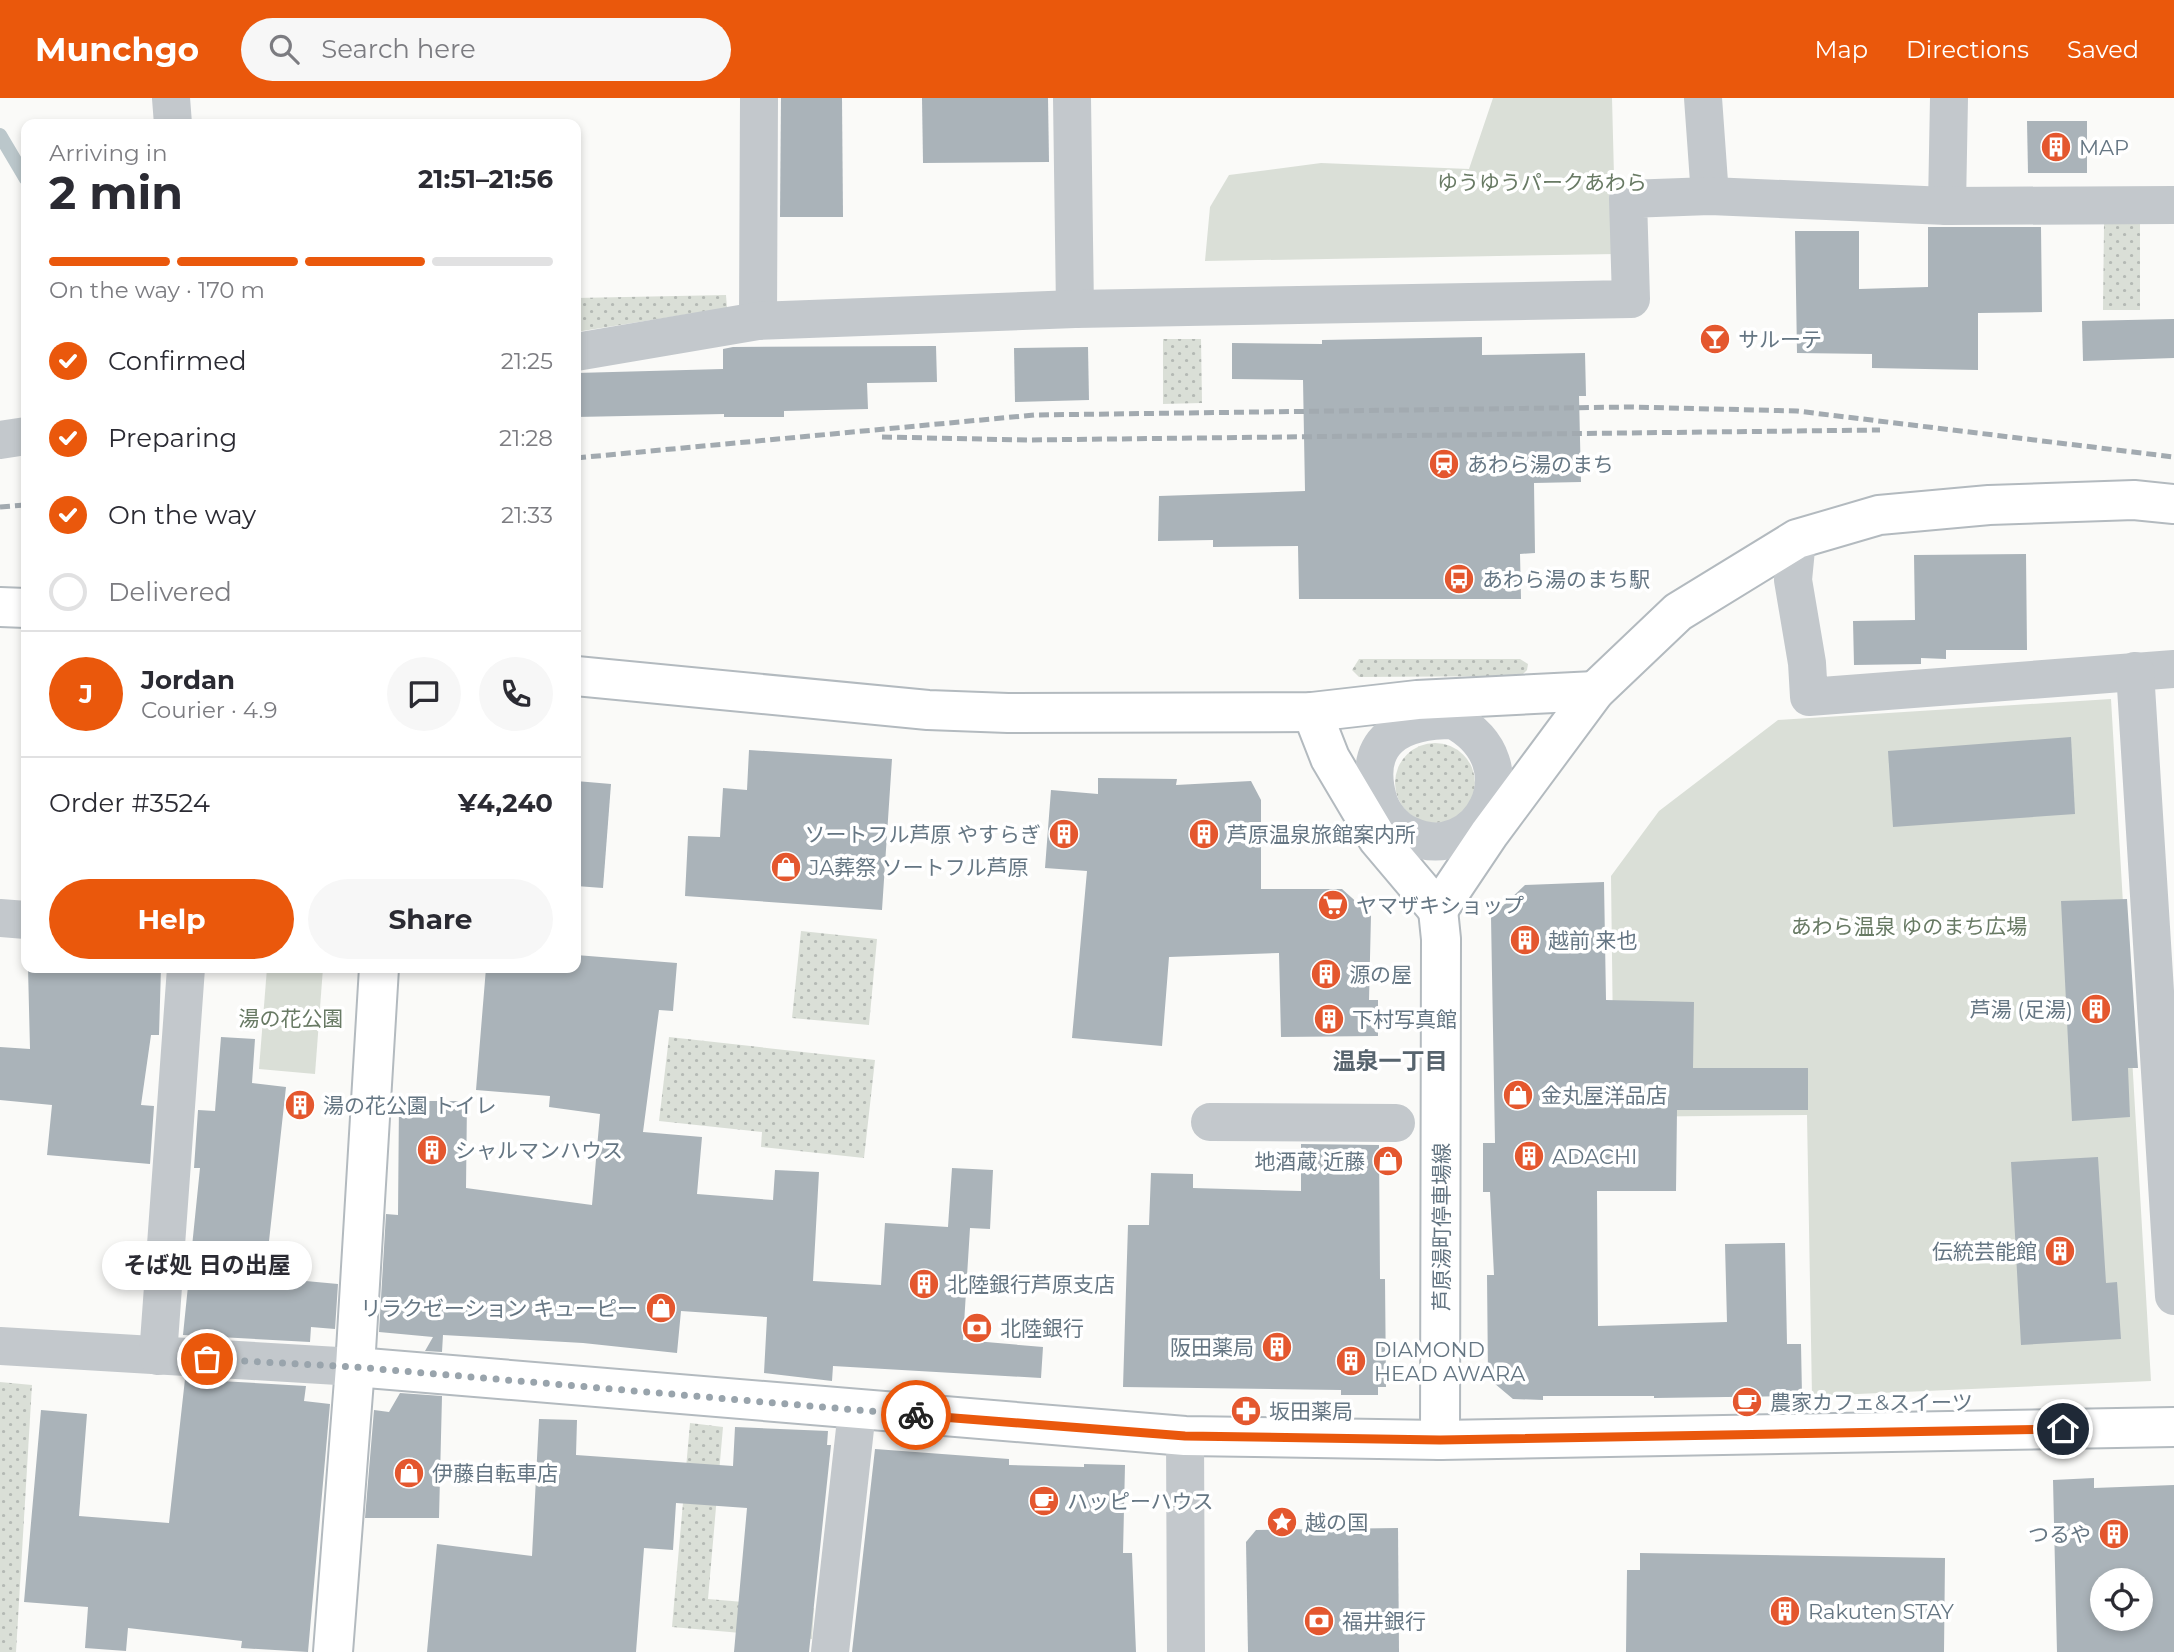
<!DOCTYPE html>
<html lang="en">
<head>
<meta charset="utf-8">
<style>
  :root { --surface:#fff; --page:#f7f7f7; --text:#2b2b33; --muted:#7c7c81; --line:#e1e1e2; --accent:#ea580c }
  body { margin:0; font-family:Montserrat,"Noto Sans JP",sans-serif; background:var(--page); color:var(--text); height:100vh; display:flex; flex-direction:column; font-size:26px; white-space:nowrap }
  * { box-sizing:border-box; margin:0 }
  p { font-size:23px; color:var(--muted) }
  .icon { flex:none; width:38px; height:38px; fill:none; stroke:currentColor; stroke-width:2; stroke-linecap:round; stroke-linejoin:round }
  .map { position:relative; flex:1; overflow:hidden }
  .details { position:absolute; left:21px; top:21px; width:560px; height:854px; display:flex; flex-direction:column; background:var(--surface); border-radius:14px; box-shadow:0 4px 10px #0003 }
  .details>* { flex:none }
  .fabs { position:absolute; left:2090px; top:1470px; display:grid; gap:14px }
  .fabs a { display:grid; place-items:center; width:63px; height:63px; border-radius:50%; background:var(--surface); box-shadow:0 4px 10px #0003; font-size:35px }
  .pin { position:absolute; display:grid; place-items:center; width:60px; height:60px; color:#fff; margin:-30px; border:4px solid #fff; border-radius:50%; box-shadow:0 2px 7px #0007 }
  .courier { position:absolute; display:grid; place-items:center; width:70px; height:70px; margin:-35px; border:5px solid #ea580c; border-radius:50%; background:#fff; color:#222; box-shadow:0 2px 9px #0007 }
  .bubble { position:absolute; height:49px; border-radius:24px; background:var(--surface); box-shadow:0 4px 10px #0003; font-size:23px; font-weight:700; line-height:49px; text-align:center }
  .overview em { font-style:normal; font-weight:700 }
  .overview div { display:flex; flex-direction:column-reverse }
  .overview { display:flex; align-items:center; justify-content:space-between; height:119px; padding:0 28px }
  h1 { font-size:46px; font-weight:700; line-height:52px }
  .bar { display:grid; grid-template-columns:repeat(4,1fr); gap:10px 7px; align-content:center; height:84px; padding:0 28px }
  .bar i { height:9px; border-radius:5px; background:var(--line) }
  .bar .current { background:var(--accent) }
  .bar p { grid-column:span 4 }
  .line { display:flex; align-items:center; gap:18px; padding:0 28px; border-top:2px solid var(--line) }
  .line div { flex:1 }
  .round { display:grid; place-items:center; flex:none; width:74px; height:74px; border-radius:37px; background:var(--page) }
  ol { padding:0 28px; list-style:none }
  li { display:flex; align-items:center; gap:21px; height:77px }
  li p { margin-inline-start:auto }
  li .icon { padding:7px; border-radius:50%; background:var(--accent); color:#fff; stroke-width:4 }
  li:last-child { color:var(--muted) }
  li i { width:38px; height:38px; border:4px solid var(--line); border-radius:50% }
  .button { display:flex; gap:14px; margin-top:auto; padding:14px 28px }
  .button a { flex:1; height:80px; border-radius:42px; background:var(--accent); color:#fff; font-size:28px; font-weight:700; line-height:80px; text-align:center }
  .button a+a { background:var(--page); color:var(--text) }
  header { display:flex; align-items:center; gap:42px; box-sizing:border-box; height:98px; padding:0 35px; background:var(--accent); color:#fff }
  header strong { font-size:33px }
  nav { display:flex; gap:38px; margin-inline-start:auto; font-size:24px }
  .search { width:490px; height:63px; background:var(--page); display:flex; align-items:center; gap:18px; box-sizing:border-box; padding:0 24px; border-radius:38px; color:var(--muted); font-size:26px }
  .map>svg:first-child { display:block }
  .grass { fill:url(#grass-dots) }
  .green { fill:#dadfd7 }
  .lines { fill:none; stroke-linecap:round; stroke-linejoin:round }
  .stream { stroke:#bbc7cb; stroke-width:14 }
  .building { fill:#aab3b9; fill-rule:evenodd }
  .secondary-casing { stroke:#b3babf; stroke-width:42 }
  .street { stroke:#c3c8cc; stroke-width:38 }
  .secondary { stroke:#fff; stroke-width:38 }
  .rail { stroke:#a2aab0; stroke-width:5; stroke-dasharray:10 5; stroke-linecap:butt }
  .done { stroke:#99a4ac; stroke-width:7; stroke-dasharray:0 12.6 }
  .route { stroke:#ea580c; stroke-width:9 }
  .labels { text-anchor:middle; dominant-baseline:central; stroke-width:7; stroke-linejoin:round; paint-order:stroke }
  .poi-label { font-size:21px; fill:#657683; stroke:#fff; text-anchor:start }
  .park-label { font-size:21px; fill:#687a64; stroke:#fff }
  .street-label { font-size:21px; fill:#657683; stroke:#fff }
  .neighbourhood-label { font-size:23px; font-weight:bold; fill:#57646e; stroke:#fff }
</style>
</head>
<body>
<header>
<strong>Munchgo</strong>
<div class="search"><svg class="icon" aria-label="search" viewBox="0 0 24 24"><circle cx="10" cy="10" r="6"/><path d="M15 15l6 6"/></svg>Search here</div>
<nav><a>Map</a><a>Directions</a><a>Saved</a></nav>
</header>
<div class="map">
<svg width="2174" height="1554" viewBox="0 0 2174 1554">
  <defs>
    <pattern id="grass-dots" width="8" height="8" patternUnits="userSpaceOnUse" patternTransform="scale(1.75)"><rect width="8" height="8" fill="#dadfd7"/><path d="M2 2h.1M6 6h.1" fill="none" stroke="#b4b9b4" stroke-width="1.8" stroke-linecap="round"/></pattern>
  </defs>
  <rect width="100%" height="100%" fill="#fafaf8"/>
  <g class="grass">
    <polygon points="2104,126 2140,126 2140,212 2103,212"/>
    <polygon points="726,197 727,210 576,234 576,200"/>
    <polygon points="1163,241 1201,241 1202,305 1163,306"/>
    <polygon points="1359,561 1520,561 1528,566 1527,572 1521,578 1359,579 1352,572"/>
    <circle cx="1435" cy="685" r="40"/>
    <polygon points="801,833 877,841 869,927 792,920"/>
    <polygon points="669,939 875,962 864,1060 761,1049 762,1034 659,1023"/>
    <polygon points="0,1284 32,1287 16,1554 0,1554"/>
    <polygon points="690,1325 723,1329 708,1501 814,1510 812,1541 672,1529"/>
  </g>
  <g class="green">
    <polygon points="1493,0 1612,0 1616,156 1205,163 1210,109 1229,77 1321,65 1469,71"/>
    <polygon points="2111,601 2151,1283 1812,1298 1807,1017 1614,1019 1611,778 1659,713 1778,622"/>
    <polygon points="267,870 323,870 315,976 259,971"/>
  </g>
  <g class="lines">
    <polyline class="stream" points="0,37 26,81"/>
  </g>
  <g class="building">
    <polygon points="781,0 842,0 843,119 780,119"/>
    <polygon points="922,0 1048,0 1049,64 923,65"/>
    <polygon points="2027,23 2087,23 2087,75 2028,75"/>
    <polygon points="1928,129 2041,129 2042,214 1978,215 1978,272 1872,270 1872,256 1797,255 1795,133 1859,133 1859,191 1928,189"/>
    <polygon points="2174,221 2174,260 2083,263 2082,223"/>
    <polygon points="1482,239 1482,257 1585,255 1586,298 1579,298 1581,384 1534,385 1535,455 1520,456 1521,501 1299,501 1298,448 1213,449 1213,442 1158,443 1159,398 1305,393 1303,282 1232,281 1232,245 1322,246 1322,242"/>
    <polygon points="936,248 937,284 867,285 868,311 784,313 784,319 724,319 724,316 576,319 576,275 723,271 723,251 733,249"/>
    <polygon points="1088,249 1089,302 1015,304 1014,250"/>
    <polygon points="2026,456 2027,552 1946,552 1946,561 1921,560 1921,566 1854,567 1853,523 1915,522 1914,457"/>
    <polygon points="2071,639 2075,716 1893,729 1888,653"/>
    <polygon points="749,652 892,661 882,812 685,798 688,738 720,739 723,690 747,692"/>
    <polygon points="1098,680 1177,681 1176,687 1251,683 1261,702 1261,791 1342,791 1371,817 1369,902 1378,902 1378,938 1281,939 1279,855 1169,859 1162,948 1072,940 1087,773 1045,770 1051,692 1098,696"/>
    <polygon points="576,683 611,686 603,790 576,788"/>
    <polygon points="1604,784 1606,902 1694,904 1693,970 1808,970 1808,1012 1677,1012 1676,1093 1597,1093 1598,1228 1727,1224 1725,1146 1785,1145 1787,1246 1801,1246 1802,1298 1654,1300 1654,1298 1543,1298 1543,1302 1513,1301 1488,1280 1487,1177 1494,1177 1490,1094 1483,1094 1483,1045 1495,1045 1491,819 1525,787"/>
    <polygon points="2127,801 2138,970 2128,970 2130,1019 2072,1023 2061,803"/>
    <polygon points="576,857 677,865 673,913 659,912 643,1034 702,1039 697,1096 773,1102 775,1072 819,1074 813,1183 881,1187 885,1125 948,1129 952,1070 993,1072 990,1131 970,1130 963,1242 1043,1249 1041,1280 833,1268 832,1283 764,1275 767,1219 681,1213 677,1255 583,1245 443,1237 442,1254 425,1253 433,1239 379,1234 386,1116 398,1117 399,1003 467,1003 466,1090 592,1107 600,1016 549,1009 550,998 476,992 486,870 576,870"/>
    <polygon points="28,870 161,870 159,937 151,937 141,1007 154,1008 150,1066 47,1057 52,1007 0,1002 0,949 30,951"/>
    <polygon points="221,939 255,941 252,985 286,989 269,1143 287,1144 284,1181 338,1186 335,1231 311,1229 310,1244 183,1237 200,1070 194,1070 198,1012 215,1013"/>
    <polygon points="1301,1046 1379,1047 1380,1181 1385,1181 1386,1289 1378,1289 1378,1297 1341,1297 1341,1292 1123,1289 1128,1127 1149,1127 1151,1075 1193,1076 1193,1090 1301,1093"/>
    <polygon points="2098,1059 2106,1185 2117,1184 2121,1241 2021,1247 2011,1064"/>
    <polygon points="185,1281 306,1288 304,1303 330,1306 308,1554 241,1550 242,1543 128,1530 126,1553 85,1550 88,1509 24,1504 41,1312 87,1316 79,1418 169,1425"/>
    <polygon points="400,1295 442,1298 439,1420 365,1420 374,1312 389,1314"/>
    <polygon points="539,1321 577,1322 576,1357 733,1368 735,1329 828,1333 827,1347 831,1347 809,1554 734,1554 747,1410 676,1405 673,1452 644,1450 636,1554 427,1554 437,1446 532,1458"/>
    <polygon points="875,1351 1009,1361 1009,1367 1084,1369 1084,1366 1125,1367 1123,1455 1132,1455 1136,1554 852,1554"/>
    <path d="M2094,1380V1390L2174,1387V1554H2057L2053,1382ZM2102,1482H2140V1521H2102Z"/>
    <polygon points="1398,1430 1399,1554 1248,1554 1246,1444 1256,1432"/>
    <polygon points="1640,1455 1945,1460 1944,1554 1626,1554 1627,1472 1640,1472"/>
  </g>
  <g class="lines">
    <g class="secondary-casing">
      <g id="secondary">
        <polyline points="0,509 26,510"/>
        <polyline points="576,578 928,612 1008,615 1312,614 1417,602 1595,593"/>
        <polyline points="1312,614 1330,660 1378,741 1438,812 1489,736 1595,593 1678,514 1797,441 1879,417 1989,407 2134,402 2174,406"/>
        <polyline points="1438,812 1441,841 1440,1342 2174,1329"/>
        <polyline points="355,1269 1185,1338 1440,1342"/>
        <polyline points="333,1554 355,1269 379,870"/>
      </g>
    </g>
    <g class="street">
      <polyline points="171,0 173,26"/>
      <polyline points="1072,0 1075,211"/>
      <polyline points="1703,0 1710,98"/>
      <polyline points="1947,108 1949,0"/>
      <polyline points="758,223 759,0"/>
      <polyline points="576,254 758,223 1075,211 1631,201 1628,101 1710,98 1947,108 2174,107"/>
      <polyline points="0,342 26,338"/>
      <polyline points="1797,441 1793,482 1807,565 1809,599 2174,571"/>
      <polyline points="2135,573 2174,1198"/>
      <path d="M1451,601L1453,622C1536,666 1478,770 1409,737C1395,731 1382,716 1378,701C1362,642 1400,622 1453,622"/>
      <polyline points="0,820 26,822"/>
      <polyline points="1210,1024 1396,1025"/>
      <polyline points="0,1248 355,1269"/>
      <polyline points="158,1258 186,870"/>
      <polyline points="1185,1338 1186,1554"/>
      <polyline points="830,1554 857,1313"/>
    </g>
    <use href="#secondary" class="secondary"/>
    <g class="rail">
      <polyline points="882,339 1027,342 1880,332"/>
      <polyline points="576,360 1034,317 1630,309 1797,313 2174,359"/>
      <polyline points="0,409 26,407"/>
    </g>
  </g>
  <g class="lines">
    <polyline class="done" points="207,1261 355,1269 916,1317"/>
    <polyline class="route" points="916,1317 1185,1338 1440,1342 2063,1331"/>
  </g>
  <defs>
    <g id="building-disc" transform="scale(1.575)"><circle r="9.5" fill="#e4572e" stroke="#fff"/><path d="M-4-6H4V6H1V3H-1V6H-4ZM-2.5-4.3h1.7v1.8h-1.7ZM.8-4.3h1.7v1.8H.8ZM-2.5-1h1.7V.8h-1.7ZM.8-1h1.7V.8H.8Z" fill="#fff"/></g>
    <g id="bar-disc" transform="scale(1.575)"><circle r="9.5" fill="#e4572e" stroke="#fff"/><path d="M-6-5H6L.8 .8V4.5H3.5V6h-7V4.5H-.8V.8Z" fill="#fff"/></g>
    <g id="station-disc" transform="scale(1.575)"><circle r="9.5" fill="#e4572e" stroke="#fff"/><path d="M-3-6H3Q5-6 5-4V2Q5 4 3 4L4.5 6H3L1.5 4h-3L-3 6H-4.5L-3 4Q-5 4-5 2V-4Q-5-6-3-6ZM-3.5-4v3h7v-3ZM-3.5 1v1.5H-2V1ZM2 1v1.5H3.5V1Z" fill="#fff"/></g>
    <g id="bus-disc" transform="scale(1.575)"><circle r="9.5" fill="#e4572e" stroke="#fff"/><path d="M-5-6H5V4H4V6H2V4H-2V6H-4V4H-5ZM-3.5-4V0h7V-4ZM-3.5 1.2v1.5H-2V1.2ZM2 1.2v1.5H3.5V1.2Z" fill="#fff"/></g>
    <g id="shop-disc" transform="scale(1.575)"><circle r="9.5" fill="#e4572e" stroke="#fff"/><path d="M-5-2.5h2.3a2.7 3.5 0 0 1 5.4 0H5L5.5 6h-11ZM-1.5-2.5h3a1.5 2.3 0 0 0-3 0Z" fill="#fff"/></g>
    <g id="supermarket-disc" transform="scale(1.575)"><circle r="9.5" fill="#e4572e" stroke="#fff"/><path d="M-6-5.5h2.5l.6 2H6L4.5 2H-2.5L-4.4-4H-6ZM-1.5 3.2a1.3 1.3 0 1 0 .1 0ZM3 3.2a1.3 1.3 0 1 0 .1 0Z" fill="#fff"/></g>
    <g id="bank-disc" transform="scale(1.575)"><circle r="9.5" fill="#e4572e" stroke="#fff"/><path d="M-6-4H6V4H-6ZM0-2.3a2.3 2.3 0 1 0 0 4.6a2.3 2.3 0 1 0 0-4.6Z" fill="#fff"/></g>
    <g id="cafe-disc" transform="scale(1.575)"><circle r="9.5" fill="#e4572e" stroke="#fff"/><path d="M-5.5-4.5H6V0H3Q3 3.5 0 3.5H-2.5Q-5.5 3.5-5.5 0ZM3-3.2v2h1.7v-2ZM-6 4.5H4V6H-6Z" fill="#fff"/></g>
    <g id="pharmacy-disc" transform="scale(1.575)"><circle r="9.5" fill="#e4572e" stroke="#fff"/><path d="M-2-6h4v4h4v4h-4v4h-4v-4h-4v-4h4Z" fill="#fff"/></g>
    <g id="sight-disc" transform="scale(1.575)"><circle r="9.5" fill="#e4572e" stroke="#fff"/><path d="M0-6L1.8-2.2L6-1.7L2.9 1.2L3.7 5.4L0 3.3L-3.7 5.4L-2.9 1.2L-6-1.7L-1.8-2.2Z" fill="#fff"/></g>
  </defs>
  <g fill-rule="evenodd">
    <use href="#building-disc" x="2056" y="49"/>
    <use href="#bar-disc" x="1715" y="241"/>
    <use href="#station-disc" x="1444" y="366"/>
    <use href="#bus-disc" x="1459" y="481"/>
    <use href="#building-disc" x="1064" y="736"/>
    <use href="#building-disc" x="1204" y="736"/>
    <use href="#shop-disc" x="786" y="769"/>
    <use href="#supermarket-disc" x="1333" y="807"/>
    <use href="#building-disc" x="1525" y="842"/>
    <use href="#building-disc" x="1326" y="876"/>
    <use href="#building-disc" x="2096" y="911"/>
    <use href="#building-disc" x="1329" y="921"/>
    <use href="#shop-disc" x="1518" y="997"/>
    <use href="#building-disc" x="300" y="1007"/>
    <use href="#building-disc" x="432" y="1052"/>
    <use href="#building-disc" x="1529" y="1058"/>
    <use href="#shop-disc" x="1388" y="1063"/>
    <use href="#building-disc" x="2060" y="1153"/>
    <use href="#building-disc" x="924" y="1186"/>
    <use href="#shop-disc" x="661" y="1210"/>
    <use href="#bank-disc" x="977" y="1230"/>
    <use href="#building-disc" x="1277" y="1249"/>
    <use href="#building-disc" x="1351" y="1263"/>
    <use href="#cafe-disc" x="1747" y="1304"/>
    <use href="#pharmacy-disc" x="1246" y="1313"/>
    <use href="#shop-disc" x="409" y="1375"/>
    <use href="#cafe-disc" x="1044" y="1403"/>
    <use href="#sight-disc" x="1282" y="1424"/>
    <use href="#building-disc" x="2114" y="1436"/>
    <use href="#building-disc" x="1785" y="1513"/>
    <use href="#bank-disc" x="1319" y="1523"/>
  </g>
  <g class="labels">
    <g class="poi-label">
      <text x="2079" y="49">MAP</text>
      <text x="1738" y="241">サルーテ</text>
      <text x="1467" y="366">あわら湯のまち</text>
      <text x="1482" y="481">あわら湯のまち駅</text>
      <text x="1041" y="736" text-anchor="end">ソートフル芦原 やすらぎ</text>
      <text x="1227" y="736">芦原温泉旅館案内所</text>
      <text x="809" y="769">JA葬祭 ソートフル芦原</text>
      <text x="1356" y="807">ヤマザキショップ</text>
      <text x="1548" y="842">越前 来也</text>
      <text x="1349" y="876">源の屋</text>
      <text x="2073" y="911" text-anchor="end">芦湯 (足湯)</text>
      <text x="1352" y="921">下村写真館</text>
      <text x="1541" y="997">金丸屋洋品店</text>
      <text x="323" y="1007">湯の花公園 トイレ</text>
      <text x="455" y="1052">シャルマンハウス</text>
      <text x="1552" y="1058">ADACHI</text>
      <text x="1365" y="1063" text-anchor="end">地酒蔵 近藤</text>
      <text x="2037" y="1153" text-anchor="end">伝統芸能館</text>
      <text x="947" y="1186">北陸銀行芦原支店</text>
      <text x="638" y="1210" text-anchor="end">リラクゼーション キューピー</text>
      <text x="1000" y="1230">北陸銀行</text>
      <text x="1254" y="1249" text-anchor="end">阪田薬局</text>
      <text x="1374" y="1251">DIAMOND<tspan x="1374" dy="24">HEAD AWARA</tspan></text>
      <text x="1770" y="1304">農家カフェ&amp;スイーツ</text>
      <text x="1269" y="1313">坂田薬局</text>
      <text x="432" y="1375">伊藤自転車店</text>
      <text x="1067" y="1403">ハッピーハウス</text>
      <text x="1305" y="1424">越の国</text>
      <text x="2091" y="1436" text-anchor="end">つるや</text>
      <text x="1808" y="1513">Rakuten STAY</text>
      <text x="1342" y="1523">福井銀行</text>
    </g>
    <g class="park-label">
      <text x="1542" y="84">ゆうゆうパークあわら</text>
      <text x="1909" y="828">あわら温泉 ゆのまち広場</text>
      <text x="291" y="920">湯の花公園</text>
    </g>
    <g class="street-label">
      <text transform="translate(1441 1129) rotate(-90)">芦原湯町停車場線</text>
    </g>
    <g class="neighbourhood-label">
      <text x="1390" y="963">温泉一丁目</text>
    </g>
  </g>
</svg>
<div class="fabs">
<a><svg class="icon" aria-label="locate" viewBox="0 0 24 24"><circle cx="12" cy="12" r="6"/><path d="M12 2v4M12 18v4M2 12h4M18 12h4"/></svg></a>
</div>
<div class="pin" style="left:207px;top:1261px;background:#ea580c"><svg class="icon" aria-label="bag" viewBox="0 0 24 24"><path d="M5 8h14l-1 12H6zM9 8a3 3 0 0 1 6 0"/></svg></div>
<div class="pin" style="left:2063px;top:1331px;background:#1f2937"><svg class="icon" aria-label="home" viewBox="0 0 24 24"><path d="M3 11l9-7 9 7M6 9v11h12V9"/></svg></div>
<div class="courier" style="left:916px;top:1317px"><svg class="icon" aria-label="bike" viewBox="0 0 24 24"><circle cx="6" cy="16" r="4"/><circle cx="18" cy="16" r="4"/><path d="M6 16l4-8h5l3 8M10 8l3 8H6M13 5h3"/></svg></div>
<div class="bubble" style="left:102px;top:1143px;width:210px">そば処 日の出屋</div>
<section class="details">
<div class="overview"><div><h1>2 min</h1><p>Arriving in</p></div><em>21:51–21:56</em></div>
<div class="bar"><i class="current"></i><i class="current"></i><i class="current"></i><i></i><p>On the way · 170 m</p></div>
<ol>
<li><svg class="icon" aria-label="check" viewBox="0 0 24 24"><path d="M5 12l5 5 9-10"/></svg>Confirmed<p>21:25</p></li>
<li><svg class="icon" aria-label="check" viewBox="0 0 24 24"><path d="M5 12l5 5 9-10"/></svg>Preparing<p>21:28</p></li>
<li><svg class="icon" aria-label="check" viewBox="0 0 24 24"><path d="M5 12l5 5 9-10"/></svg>On the way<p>21:33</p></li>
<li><i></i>Delivered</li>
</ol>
<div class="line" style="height:126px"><b class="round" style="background:var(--accent);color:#fff">J</b><div><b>Jordan</b><p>Courier · 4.9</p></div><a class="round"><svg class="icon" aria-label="chat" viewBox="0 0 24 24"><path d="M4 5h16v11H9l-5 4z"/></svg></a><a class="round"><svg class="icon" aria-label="phone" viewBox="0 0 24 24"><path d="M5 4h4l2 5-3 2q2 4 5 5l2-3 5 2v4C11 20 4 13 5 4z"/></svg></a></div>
<div class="line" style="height:91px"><div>Order #3524</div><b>¥4,240</b></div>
<div class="button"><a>Help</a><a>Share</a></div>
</section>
</div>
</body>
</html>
